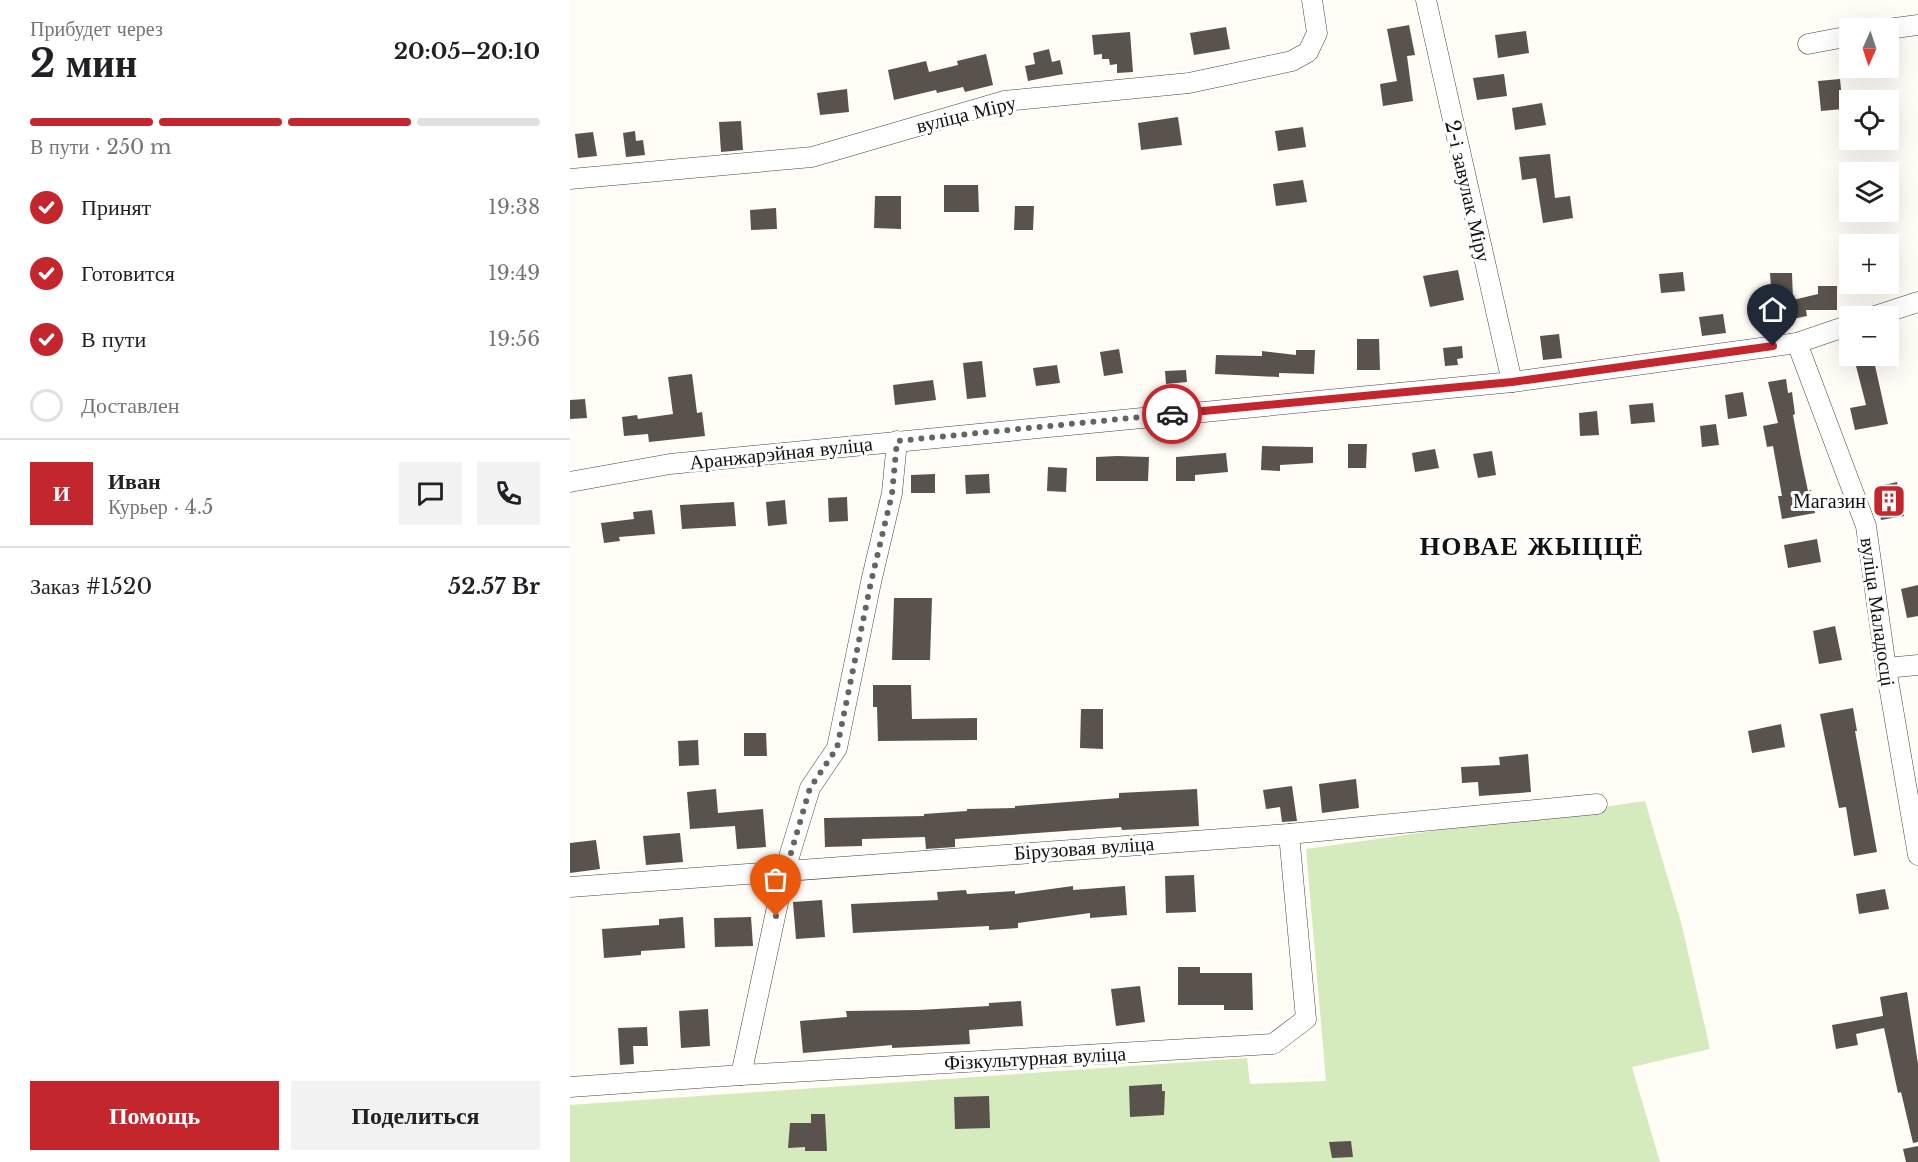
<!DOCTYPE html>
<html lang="ru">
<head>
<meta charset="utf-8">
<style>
  :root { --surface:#fff; --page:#f2f2f2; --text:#202124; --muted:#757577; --line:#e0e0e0; --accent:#c4262e }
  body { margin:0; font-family:"Libre Baskerville",serif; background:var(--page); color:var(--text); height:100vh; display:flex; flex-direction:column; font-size:22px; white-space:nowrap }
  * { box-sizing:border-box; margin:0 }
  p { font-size:20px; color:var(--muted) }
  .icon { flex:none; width:33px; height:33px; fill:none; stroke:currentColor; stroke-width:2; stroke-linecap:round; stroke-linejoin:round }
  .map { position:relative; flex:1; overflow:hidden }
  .drawer { display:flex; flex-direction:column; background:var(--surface); width:570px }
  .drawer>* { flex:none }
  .needle { width:39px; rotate:183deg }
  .tools { position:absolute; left:1269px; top:18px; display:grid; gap:12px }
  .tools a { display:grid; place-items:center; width:60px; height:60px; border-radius:0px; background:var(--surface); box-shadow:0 6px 24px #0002; font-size:30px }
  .pin { position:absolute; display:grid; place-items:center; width:51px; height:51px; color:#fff; margin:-62px -26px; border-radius:50% 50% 50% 0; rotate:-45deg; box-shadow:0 0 6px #0007 }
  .pin .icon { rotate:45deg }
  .courier { position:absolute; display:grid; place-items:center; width:60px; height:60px; margin:-30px; border:4px solid #c4262e; border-radius:50%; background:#fff; color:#222; box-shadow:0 2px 8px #0007 }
  .head em { font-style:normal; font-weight:700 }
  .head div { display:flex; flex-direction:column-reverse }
  .head { display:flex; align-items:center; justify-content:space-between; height:102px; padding:0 30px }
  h1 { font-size:39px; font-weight:700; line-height:45px }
  .bar { display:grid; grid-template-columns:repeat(4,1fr); gap:9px 6px; align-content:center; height:72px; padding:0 30px }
  .bar i { height:8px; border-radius:4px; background:var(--line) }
  .bar .on { background:var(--accent) }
  .bar p { grid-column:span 4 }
  .line { display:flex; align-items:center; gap:15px; padding:0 30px; border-top:2px solid var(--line) }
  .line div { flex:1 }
  .round { display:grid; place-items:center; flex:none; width:63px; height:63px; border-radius:0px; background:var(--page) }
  ol { padding:0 30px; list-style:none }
  li { display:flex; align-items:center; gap:18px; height:66px }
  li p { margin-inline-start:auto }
  li .icon { padding:6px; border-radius:50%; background:var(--accent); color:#fff; stroke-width:4 }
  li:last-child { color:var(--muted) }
  li i { width:33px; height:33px; border:3px solid var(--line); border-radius:50% }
  .primary-button { display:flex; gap:12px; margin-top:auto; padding:12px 30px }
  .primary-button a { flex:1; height:69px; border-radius:0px; background:var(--accent); color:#fff; font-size:24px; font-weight:700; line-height:69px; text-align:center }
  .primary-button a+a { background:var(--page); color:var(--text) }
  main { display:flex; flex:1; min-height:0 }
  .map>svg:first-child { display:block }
  .green { fill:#d5ebbd }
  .building { fill:#5a524d }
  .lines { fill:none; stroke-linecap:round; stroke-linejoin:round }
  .street-casing { stroke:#444; stroke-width:21 }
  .street { stroke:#fff; stroke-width:20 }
  .done { stroke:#646461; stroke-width:6; stroke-dasharray:0 10.8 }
  .route { stroke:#c4262e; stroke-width:8 }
  .labels { text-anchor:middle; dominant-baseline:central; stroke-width:6; stroke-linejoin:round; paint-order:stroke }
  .street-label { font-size:20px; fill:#111; stroke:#fff }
  .poi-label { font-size:20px; fill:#111; stroke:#fff; text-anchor:end }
  .district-label { font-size:26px; font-weight:bold; letter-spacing:1.5px; fill:#111; stroke:#fff }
</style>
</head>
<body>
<main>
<section class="drawer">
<div class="head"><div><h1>2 мин</h1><p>Прибудет через</p></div><em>20:05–20:10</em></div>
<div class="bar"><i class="on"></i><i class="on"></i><i class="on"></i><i></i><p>В пути · 250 m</p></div>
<ol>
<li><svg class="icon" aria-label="check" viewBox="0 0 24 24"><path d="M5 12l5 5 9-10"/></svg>Принят<p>19:38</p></li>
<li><svg class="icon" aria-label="check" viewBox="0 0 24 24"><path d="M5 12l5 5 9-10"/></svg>Готовится<p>19:49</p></li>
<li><svg class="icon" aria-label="check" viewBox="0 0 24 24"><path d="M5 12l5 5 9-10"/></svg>В пути<p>19:56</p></li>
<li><i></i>Доставлен</li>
</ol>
<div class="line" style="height:108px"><b class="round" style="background:var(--accent);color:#fff">И</b><div><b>Иван</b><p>Курьер · 4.5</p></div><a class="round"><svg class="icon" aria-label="chat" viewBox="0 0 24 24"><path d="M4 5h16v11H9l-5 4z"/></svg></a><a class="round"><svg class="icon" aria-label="phone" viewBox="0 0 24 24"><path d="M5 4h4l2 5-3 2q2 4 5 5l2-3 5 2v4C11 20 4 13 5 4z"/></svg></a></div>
<div class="line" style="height:78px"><div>Заказ #1520</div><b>52.57 Br</b></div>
<div class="primary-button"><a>Помощь</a><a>Поделиться</a></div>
</section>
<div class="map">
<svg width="1348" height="1162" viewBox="0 0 1348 1162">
  <rect width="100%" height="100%" fill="#fffdf5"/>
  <polygon class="green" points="1075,801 1112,926 1140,1049 1062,1067 1090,1162 0,1162 0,1105 677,1058 680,1084 756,1081 736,849"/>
  <g class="building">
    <polygon points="839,25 845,55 837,56 843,101 813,106 810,84 827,81 817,29"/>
    <polygon points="656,27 660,49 624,55 620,33"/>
    <polygon points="956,31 959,53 928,58 925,35"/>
    <polygon points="560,32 563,72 547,73 547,64 540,65 539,59 532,59 532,54 524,55 522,35"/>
    <polygon points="479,49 482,62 490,60 493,74 458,81 455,66 465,64 463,53"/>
    <polygon points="416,54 423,85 395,92 393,87 367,93 366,90 324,100 318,70 356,61 359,72 388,65 387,61"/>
    <polygon points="934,74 937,96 907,100 903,78"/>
    <polygon points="1270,79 1273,109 1251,111 1248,81"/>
    <polygon points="277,89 279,112 250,115 247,93"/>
    <polygon points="972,103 976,125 945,130 942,108"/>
    <polygon points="608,117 612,145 571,150 568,123"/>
    <polygon points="171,121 173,150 151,152 149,122"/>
    <polygon points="733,127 736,147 708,151 705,131"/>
    <polygon points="65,131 66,141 73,140 75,155 56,157 53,133"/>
    <polygon points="23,132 27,156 8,158 5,134"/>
    <polygon points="980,154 985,198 1000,196 1003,218 973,223 966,178 952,180 949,157"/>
    <polygon points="733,180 737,202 706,206 703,184"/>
    <polygon points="374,185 408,185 409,212 374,212"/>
    <polygon points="305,196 331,196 331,229 304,228"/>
    <polygon points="445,206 464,206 463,230 444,230"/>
    <polygon points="206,208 207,229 181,230 180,210"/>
    <polygon points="888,270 894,300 860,307 853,276"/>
    <polygon points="1113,272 1115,291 1091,293 1089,274"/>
    <polygon points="1200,273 1222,273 1223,300 1248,294 1248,286 1267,286 1267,310 1236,310 1237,316 1213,321 1211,310 1200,310 1199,305 1209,302 1206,288 1201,288"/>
    <polygon points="1153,314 1156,333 1132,336 1129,317"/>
    <polygon points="989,334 992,358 973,360 970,336"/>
    <polygon points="787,339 809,339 810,370 787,370"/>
    <polygon points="892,346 893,358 887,359 888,365 875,366 873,348"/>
    <polygon points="549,349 553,373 534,376 530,352"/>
    <polygon points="726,350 745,350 744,374 709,373 709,377 645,374 646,355 692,356 692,351 726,355"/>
    <polygon points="412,361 416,397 397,399 393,363"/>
    <polygon points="1304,361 1318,424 1285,430 1280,408 1296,405 1286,366"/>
    <polygon points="487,365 490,383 466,386 463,368"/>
    <polygon points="616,370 617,382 596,384 595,371"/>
    <polygon points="122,374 127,413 132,412 135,436 79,442 78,434 54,436 52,417 67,415 68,419 103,414 98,377"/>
    <polygon points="1216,379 1218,393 1222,392 1225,414 1223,415 1230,453 1238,491 1241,490 1245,513 1212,519 1208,496 1212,496 1203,446 1197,447 1193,426 1208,423 1198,382"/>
    <polygon points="363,380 366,400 325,405 323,385"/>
    <polygon points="1173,392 1177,416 1158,419 1155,395"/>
    <polygon points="15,399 17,418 0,419 0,400"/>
    <polygon points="1083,403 1085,422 1061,424 1059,405"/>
    <polygon points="1027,411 1029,435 1010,436 1009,413"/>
    <polygon points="1146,424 1149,445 1132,447 1130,426"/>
    <polygon points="778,444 797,444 796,468 778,468"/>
    <polygon points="692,446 743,447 743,463 710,465 710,471 691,470"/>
    <polygon points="865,449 869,468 845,472 842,453"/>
    <polygon points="922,451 926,475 908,478 903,454"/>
    <polygon points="656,453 658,472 625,475 625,481 606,481 606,457"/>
    <polygon points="547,456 579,457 578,481 526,481 526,457"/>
    <polygon points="478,467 497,468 496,492 477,491"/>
    <polygon points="365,474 365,493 341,493 341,475"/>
    <polygon points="419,474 420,493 396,494 395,475"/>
    <polygon points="1327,482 1334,516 1311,520 1305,487"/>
    <polygon points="277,497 278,521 259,522 258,498"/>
    <polygon points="215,500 217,524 198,526 196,502"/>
    <polygon points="164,502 166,526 112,529 110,505"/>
    <polygon points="82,510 85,534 49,537 50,541 34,543 31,523 64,519 63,512"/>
    <polygon points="1247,539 1251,562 1218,568 1214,545"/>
    <polygon points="1348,585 1348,616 1337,618 1331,589"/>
    <polygon points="324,598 362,598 360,660 322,660"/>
    <polygon points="1265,626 1272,660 1249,664 1243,631"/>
    <polygon points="303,685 341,685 342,719 407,718 407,740 308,741 307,707 303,707"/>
    <polygon points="1283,708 1287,731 1285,731 1307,852 1284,856 1276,807 1269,808 1250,714"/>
    <polygon points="511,709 533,709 533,749 510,748"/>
    <polygon points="1211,724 1215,747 1182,753 1178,731"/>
    <polygon points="174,733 196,733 197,756 174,756"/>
    <polygon points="128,740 129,765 109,766 108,741"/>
    <polygon points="958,754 961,792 909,796 908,782 892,783 891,767 930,765 929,757"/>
    <polygon points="786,779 789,808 752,813 749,784"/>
    <polygon points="722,786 727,821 712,822 710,807 696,809 693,790"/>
    <polygon points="146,789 148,813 193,809 196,847 167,849 165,826 120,829 117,792"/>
    <polygon points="627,789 629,826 552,830 551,827 385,839 385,847 356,849 355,837 292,839 292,846 255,847 254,818 354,816 354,814 397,811 397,809 445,808 445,806 549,798 549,793"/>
    <polygon points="110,833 113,862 76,865 73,836"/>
    <polygon points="26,840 30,869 0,873 0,843"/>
    <polygon points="624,875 626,912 596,913 595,876"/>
    <polygon points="503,886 503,890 555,886 557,915 520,918 520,913 448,923 448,928 419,930 419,926 283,933 281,904 368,900 367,892 396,890 397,894 445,891 445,894"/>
    <polygon points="1315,889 1319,909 1289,914 1286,894"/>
    <polygon points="252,900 255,937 226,939 223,902"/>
    <polygon points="113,917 115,948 71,951 71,955 34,958 32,929 89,925 89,919"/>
    <polygon points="181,917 183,946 145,947 144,918"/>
    <polygon points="608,967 630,967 630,973 682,973 683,1010 654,1010 654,1005 608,1005"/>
    <polygon points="570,986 575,1022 546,1026 541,989"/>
    <polygon points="1337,992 1348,1064 1348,1142 1343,1143 1331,1092 1328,1093 1314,1028 1286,1034 1288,1045 1266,1049 1262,1025 1313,1016 1310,997"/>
    <polygon points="451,1001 453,1026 399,1030 400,1044 322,1048 322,1045 233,1053 230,1021 277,1017 276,1011 349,1010 419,1006 419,1003"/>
    <polygon points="138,1009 140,1046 111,1048 109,1011"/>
    <polygon points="77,1027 78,1046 63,1046 64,1064 50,1065 48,1028"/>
    <polygon points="592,1084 592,1091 595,1091 594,1115 560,1117 559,1086"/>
    <polygon points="419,1096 420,1128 385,1129 384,1097"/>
    <polygon points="241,1114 255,1114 257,1151 235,1151 235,1147 218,1148 220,1123 241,1123"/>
    <polygon points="781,1141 783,1157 762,1158 759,1142"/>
    <polygon points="1348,1146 1348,1162 1336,1162 1333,1149"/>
  </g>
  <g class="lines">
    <g class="street-casing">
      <g id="street">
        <polyline points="856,0 942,382"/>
        <polyline points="1318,29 1348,25"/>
        <polyline points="1238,44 1280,36"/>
        <polyline points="0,179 242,157 434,101 619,83 722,61 738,52 747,33 742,0"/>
        <polyline points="1305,316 1348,302"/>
        <polyline points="1227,343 1296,526 1316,668 1348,855"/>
        <polyline points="0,482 100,464 942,382 1227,343 1280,325"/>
        <polyline points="1316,668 1348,665"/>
        <polyline points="0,887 719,834 1027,804"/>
        <polyline points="171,1075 215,870 240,788 267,748 301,582 322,493 327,441"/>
        <polyline points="0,1087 171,1075 703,1044 736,1019 719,834"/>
      </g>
    </g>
    <use href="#street" class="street"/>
  </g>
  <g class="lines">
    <polyline class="done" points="206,916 216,870 240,788 267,748 301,582 322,494 327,441 602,414"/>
    <polyline class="route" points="602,414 942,382 1203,346"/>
  </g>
  <defs>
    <g id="building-square" transform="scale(1.725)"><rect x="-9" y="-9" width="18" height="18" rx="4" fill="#c4262e" stroke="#fff"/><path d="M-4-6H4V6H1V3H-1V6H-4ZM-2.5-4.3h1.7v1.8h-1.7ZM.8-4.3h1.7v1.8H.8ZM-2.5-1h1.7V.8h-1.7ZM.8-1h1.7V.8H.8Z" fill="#fff"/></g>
  </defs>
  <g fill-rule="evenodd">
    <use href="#building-square" x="1319" y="501"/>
  </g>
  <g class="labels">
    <g class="street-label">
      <text transform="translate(396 114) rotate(-14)">вуліца Міру</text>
      <text transform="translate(898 191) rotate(77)">2-і завулак Міру</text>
      <text transform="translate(211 453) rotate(-6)">Аранжарэйная вуліца</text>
      <text transform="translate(1308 612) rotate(82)">вуліца Маладосці</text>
      <text transform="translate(514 848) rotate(-4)">Бірузовая вуліца</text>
      <text transform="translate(465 1058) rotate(-3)">Фізкультурная вуліца</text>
    </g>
    <g class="poi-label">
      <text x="1296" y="501">Магазин</text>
    </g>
    <g class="district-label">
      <text x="962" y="546">НОВАЕ ЖЫЦЦЁ</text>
    </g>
  </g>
</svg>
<div class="tools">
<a><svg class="needle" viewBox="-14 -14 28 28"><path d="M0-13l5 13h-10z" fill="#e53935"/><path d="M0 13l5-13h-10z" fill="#757577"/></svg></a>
<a><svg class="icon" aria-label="locate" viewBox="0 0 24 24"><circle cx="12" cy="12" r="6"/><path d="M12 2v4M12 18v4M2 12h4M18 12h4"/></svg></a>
<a><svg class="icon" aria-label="layers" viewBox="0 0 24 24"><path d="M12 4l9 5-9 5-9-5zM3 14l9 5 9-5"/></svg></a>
<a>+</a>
<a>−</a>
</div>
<div class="pin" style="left:206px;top:916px;background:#ea580c"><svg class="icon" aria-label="bag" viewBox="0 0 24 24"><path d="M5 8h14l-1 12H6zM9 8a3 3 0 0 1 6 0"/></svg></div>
<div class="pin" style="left:1203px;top:346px;background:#1f2937"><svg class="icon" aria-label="home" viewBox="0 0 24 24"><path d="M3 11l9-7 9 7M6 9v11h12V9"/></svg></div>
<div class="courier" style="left:602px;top:414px"><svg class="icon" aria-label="car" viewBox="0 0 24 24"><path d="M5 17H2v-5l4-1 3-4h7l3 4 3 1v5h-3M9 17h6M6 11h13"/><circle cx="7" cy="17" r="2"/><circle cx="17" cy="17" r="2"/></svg></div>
</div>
</main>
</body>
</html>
